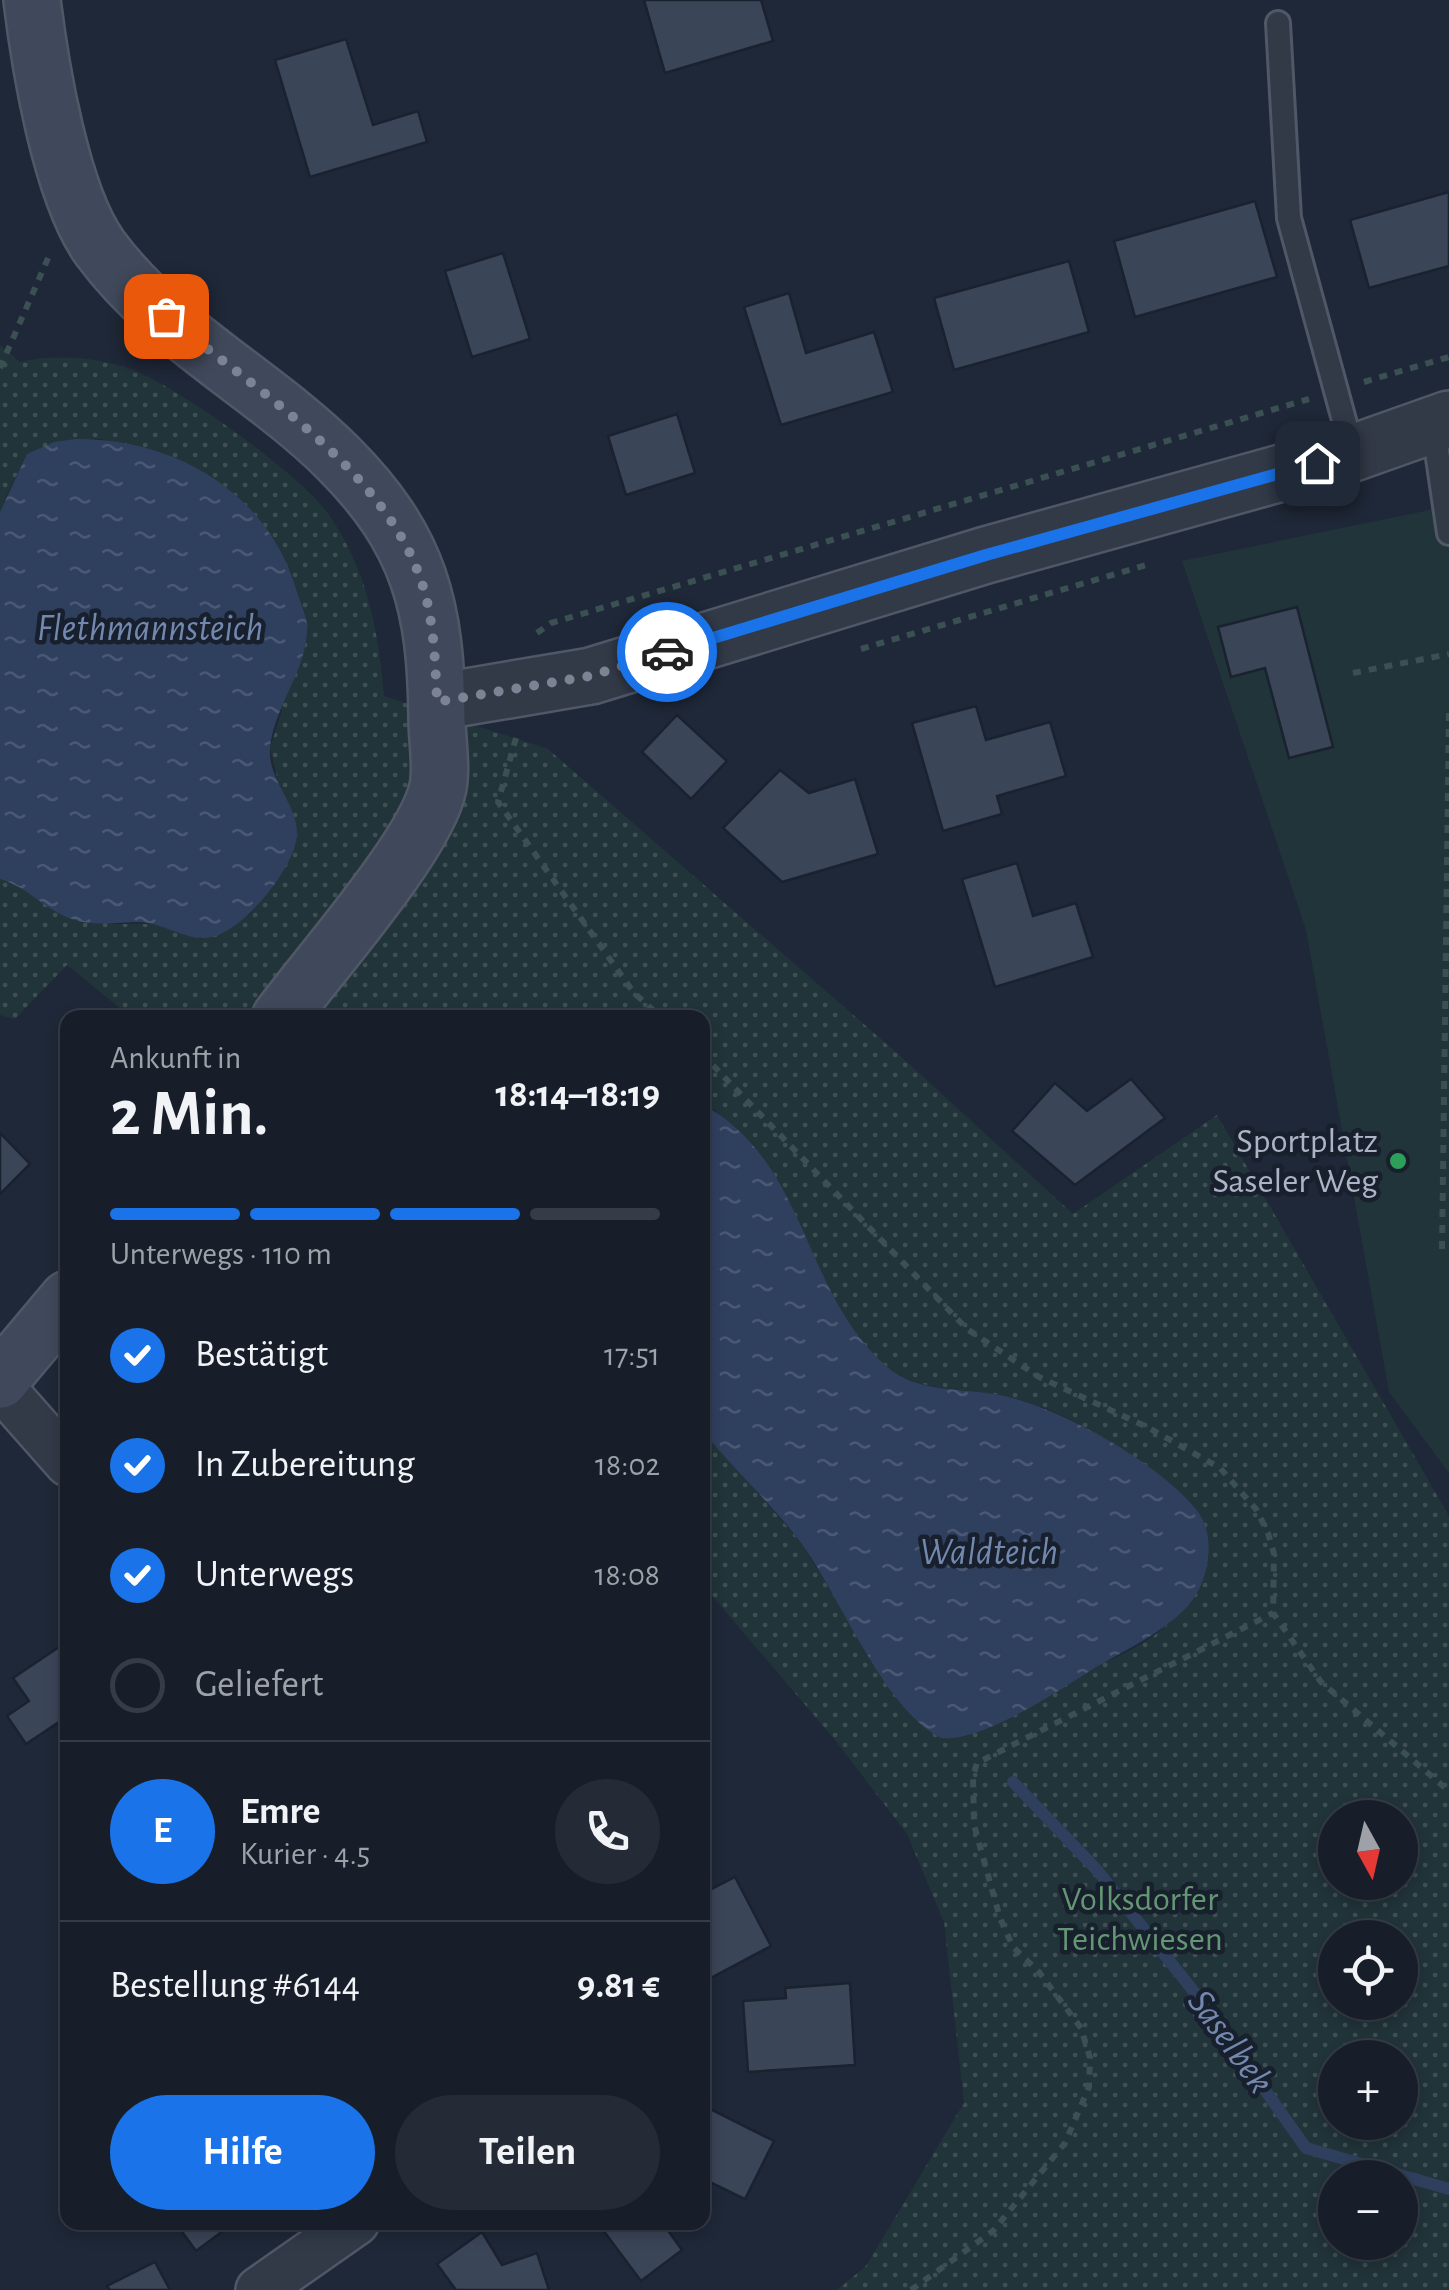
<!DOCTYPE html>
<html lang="de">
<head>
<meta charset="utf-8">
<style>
  :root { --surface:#171e2a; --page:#242b36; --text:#f1f3f6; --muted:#9ea2a8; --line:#363c47; --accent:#1a73e8 }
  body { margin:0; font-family:"Alegreya Sans",sans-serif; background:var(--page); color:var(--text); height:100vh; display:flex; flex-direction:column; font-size:38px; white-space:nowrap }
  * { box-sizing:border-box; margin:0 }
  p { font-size:32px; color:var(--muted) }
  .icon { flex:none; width:55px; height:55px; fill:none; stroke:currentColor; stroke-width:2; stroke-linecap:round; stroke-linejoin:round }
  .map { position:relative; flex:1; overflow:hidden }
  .sheet { position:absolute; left:60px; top:1010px; width:650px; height:1220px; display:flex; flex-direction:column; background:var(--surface); border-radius:20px; box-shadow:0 5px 15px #0003,0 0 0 2px var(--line) }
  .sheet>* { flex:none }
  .needle { width:65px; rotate:172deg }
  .buttons { position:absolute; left:1318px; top:1800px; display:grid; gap:20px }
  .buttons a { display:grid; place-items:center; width:100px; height:100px; border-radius:50%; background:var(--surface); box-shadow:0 5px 15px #0003,0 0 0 2px var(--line); font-size:50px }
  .pin { position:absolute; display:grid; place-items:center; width:85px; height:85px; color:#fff; margin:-42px; border-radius:20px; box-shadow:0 5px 15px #0006 }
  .courier { position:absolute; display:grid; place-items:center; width:100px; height:100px; margin:-50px; border:8px solid #1a73e8; border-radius:50%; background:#fff; color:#222; box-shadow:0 2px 12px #0007 }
  .headline em { font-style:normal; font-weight:600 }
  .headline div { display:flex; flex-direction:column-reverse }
  .headline { display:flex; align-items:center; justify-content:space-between; height:170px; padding:0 50px }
  h1 { font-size:65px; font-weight:600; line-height:75px }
  .bar { display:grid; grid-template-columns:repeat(4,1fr); gap:15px 10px; align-content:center; height:120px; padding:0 50px }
  .bar i { height:12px; border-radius:8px; background:var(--line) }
  .bar .on { background:var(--accent) }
  .bar p { grid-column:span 4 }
  .line { display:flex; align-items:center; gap:25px; padding:0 50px; border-top:2px solid var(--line) }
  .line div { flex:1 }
  .round { display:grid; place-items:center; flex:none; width:105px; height:105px; border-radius:52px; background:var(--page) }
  ol { padding:0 50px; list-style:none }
  li { display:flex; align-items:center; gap:30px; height:110px }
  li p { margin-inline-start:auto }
  li .icon { padding:10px; border-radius:50%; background:var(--accent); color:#fff; stroke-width:4 }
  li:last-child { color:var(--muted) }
  li i { width:55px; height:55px; border:5px solid var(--line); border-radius:50% }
  .primary-button { display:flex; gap:20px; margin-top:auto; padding:20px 50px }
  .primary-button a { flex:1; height:115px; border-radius:60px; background:var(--accent); color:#fff; font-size:40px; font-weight:600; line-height:115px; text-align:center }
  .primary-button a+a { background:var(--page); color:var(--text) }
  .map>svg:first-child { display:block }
  .grass { fill:#213439 }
  .park { fill:url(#park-dots); fill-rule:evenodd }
  .water { fill:url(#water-ripples) }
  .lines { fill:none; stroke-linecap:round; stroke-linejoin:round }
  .stream { stroke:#2f3f5e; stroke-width:12 }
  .building { fill:#3b4558; stroke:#1a212f; stroke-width:2.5 }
  .service-casing { stroke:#505766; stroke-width:28 }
  .minor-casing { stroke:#505766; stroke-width:50 }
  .tertiary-casing { stroke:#505766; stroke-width:60 }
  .secondary-casing { stroke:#505766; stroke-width:60 }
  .path { stroke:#3b5053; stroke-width:6; stroke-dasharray:8 8; stroke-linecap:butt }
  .service { stroke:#323a48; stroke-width:22 }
  .minor { stroke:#323a48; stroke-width:45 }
  .tertiary { stroke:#323a48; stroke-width:55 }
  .secondary { stroke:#40495b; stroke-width:55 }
  .done { stroke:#7b8394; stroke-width:10; stroke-dasharray:0 18 }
  .route { stroke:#1a73e8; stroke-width:12 }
  .leisure-dot { fill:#2e9e5b; stroke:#181f2d; stroke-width:4 }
  .labels { text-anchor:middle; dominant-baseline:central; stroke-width:9; stroke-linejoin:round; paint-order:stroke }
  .poi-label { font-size:35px; fill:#acb4c5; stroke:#181f2d; text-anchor:end }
  .park-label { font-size:35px; fill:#639672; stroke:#181f2d }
  .water-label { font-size:38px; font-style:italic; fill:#7388af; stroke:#181f2d }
</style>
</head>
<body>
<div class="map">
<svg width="1449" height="2290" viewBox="0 0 1449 2290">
  <defs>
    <pattern id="park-dots" width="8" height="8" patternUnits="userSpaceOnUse" patternTransform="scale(2.5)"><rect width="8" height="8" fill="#213439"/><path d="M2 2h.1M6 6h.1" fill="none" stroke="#3f4f54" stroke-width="1.8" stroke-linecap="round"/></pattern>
    <pattern id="water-ripples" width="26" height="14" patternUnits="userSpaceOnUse" patternTransform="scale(2.5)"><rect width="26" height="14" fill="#2f3f5e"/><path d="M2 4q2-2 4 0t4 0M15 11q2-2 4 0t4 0" fill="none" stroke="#4a5874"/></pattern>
  </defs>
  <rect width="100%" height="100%" fill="#1f2838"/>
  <polygon class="grass" points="1449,506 1449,1473 1389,1392 1306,930 1182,561"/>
  <path class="park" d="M0,345L20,362C56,354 98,357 133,370C181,389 300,474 329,515C367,569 379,633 384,696L548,749L897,1053L1073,1214L1217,1115L1449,1516V2290H837L866,2266L964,2103L944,1922L907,1834L835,1740L703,1585V1431L800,1541L883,1675C935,1673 987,1671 1038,1668C1057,1667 1083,1671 1100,1664C1165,1640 1232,1583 1197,1510C1140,1461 1083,1415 1009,1397C970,1388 925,1393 891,1370C851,1342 833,1291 808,1251C778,1204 747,1158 716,1111L703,1104L702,1018L131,1017L67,965L15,1019L0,1015V879L24,886L40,900L114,924H160L201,939L251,914L285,866L280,789L270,748L282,710L102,439C35,440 25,451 0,512ZM1335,1818H1400V1882H1335ZM1335,1938H1400V2002H1335ZM1335,2058H1400V2122H1335ZM1335,2178H1400V2242H1335Z"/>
  <g class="water">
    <path d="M75,439C173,438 267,491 296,589C299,600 306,614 307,625C309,668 273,707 270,749C268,781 298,804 297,835C295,868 240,937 205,938C184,939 163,923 140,922C118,922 93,927 72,919C45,910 28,887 0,879V512L27,454L54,442Z"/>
    <path d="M702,1104C809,1163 800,1289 886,1366C918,1395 970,1387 1009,1397C1068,1412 1158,1463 1196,1509C1218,1536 1209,1584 1186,1608C1159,1636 1118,1653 1085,1674C1052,1695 980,1742 941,1738C883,1709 839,1593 799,1540C770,1502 733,1469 703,1431Z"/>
  </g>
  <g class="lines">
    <polyline class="stream" points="1013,1782 1097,1870 1207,2008 1306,2148 1449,2189"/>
  </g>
  <g class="building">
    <polygon points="644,0 761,0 773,41 665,73"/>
    <polygon points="346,39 373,125 418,111 427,142 310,177 275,60"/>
    <polygon points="1449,192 1449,266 1369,288 1350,220"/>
    <polygon points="1255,201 1277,277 1135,317 1114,241"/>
    <polygon points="503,253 530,339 472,357 445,271"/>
    <polygon points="1069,261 1089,332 954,370 934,298"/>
    <polygon points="789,293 806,353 874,332 893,392 781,425 744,307"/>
    <polygon points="677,414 695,473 626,495 608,436"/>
    <polygon points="1297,607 1333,747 1289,758 1265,668 1231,677 1218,627"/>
    <polygon points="976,706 986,740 1050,722 1066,776 997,796 1002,814 943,831 912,723"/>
    <polygon points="677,715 727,761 691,799 642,752"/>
    <polygon points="780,770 809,793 855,779 878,854 782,882 723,828"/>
    <polygon points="1017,863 1033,916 1076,903 1093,957 995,987 962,879"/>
    <polygon points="1131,1079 1165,1118 1075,1185 1012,1131 1055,1083 1087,1111"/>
    <polygon points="0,1133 30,1164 0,1194"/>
    <polygon points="68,1641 68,1716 26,1744 7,1716 29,1701 13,1678"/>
    <polygon points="735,1877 771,1946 705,1981 702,1894"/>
    <polygon points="850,1983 855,2065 748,2072 743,2001 786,1998 785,1988"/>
    <polygon points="704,2106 774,2141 745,2199 702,2178"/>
    <polygon points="175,2222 235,2222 196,2251"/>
    <polygon points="605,2222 662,2222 682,2250 641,2281 600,2226"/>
    <polygon points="482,2232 502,2265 537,2253 549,2290 456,2290 437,2264"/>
    <polygon points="155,2262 170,2290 110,2290 107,2286"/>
  </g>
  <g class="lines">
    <g class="service-casing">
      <g id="service">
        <polyline points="1278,23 1289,218 1353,453"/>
        <polyline points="1433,424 1449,533"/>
      </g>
    </g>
    <g class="minor-casing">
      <g id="minor">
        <polyline points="0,1386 68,1463"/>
        <polyline points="259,2290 356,2222"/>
      </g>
    </g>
    <g class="tertiary-casing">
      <polyline id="tertiary" points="437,702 591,676 986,555 1353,453 1449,419"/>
    </g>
    <g class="secondary-casing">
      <g id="secondary">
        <path d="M32,0C40,66 61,194 100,248C163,334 264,384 338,458C420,540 436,607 437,719C437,740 442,766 438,787C427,844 318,966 280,1018"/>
        <polyline points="0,1380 68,1299"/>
      </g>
    </g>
    <g class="path">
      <polyline points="0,368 49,256"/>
      <polyline points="1364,382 1449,357"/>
      <polyline points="537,633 551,623 1309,399"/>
      <polyline points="861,649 1146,565"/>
      <polyline points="1353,673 1449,654"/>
      <polyline points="516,738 498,802 634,993 662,1018"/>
      <polyline points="702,1054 967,1329 1039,1377 1147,1427 1220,1468 1256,1509 1268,1533 1274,1554 1273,1613 1321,1682 1449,1791"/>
      <polyline points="1442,1249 1449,711"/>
      <polyline points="911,2290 993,2231 1065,2143 1089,2087 1090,2058 1081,2028 1039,1972 1013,1947 1000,1918 974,1825 973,1776 977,1763 1273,1613"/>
    </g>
    <use href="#service" class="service"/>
    <use href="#minor" class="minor"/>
    <use href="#tertiary" class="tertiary"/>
    <use href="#secondary" class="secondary"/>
  </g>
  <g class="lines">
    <path class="done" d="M166,316C251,386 378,466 418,572C434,613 435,658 437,702L590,676L667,652"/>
    <polyline class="route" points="667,652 986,555 1317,463"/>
  </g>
  <circle class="leisure-dot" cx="1398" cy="1161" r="10"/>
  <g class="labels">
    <g class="poi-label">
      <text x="1378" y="1141">Sportplatz<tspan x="1378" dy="40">Saseler Weg</tspan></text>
    </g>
    <g class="park-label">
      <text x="1140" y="1899">Volksdorfer<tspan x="1140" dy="40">Teichwiesen</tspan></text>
    </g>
    <g class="water-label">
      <text x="150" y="629">Flethmannsteich</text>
      <text x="989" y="1553">Waldteich</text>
      <text transform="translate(1230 2042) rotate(54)">Saselbek</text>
    </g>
  </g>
</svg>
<div class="buttons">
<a><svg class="needle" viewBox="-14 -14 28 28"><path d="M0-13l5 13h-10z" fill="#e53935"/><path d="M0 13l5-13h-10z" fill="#9ea2a8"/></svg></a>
<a><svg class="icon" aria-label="locate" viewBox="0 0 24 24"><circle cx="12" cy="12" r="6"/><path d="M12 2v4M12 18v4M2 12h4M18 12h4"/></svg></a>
<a>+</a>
<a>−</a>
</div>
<div class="pin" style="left:166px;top:316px;background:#ea580c"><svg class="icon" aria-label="bag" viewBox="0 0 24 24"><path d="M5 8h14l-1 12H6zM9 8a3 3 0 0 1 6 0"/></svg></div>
<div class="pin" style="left:1317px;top:463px;background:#1f2937"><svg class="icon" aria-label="home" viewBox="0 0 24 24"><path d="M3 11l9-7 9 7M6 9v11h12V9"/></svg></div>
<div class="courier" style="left:667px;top:652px"><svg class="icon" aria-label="car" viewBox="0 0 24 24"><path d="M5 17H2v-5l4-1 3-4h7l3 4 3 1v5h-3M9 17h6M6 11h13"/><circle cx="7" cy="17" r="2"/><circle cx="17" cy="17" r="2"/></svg></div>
<section class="sheet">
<div class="headline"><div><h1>2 Min.</h1><p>Ankunft in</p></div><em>18:14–18:19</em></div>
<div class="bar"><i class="on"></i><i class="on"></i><i class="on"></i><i></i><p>Unterwegs · 110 m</p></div>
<ol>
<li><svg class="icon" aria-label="check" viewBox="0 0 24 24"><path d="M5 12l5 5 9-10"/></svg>Bestätigt<p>17:51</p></li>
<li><svg class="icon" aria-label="check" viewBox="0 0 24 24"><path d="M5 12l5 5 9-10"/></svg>In Zubereitung<p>18:02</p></li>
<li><svg class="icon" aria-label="check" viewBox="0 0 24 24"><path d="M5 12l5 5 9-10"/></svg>Unterwegs<p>18:08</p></li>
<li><i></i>Geliefert</li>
</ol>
<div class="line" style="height:180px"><b class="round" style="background:var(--accent);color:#fff">E</b><div><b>Emre</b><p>Kurier · 4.5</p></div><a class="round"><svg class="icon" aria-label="phone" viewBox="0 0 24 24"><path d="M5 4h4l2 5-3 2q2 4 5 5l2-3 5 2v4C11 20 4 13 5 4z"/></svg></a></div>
<div class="line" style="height:130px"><div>Bestellung #6144</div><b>9.81 €</b></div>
<div class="primary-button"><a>Hilfe</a><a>Teilen</a></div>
</section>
</div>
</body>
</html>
